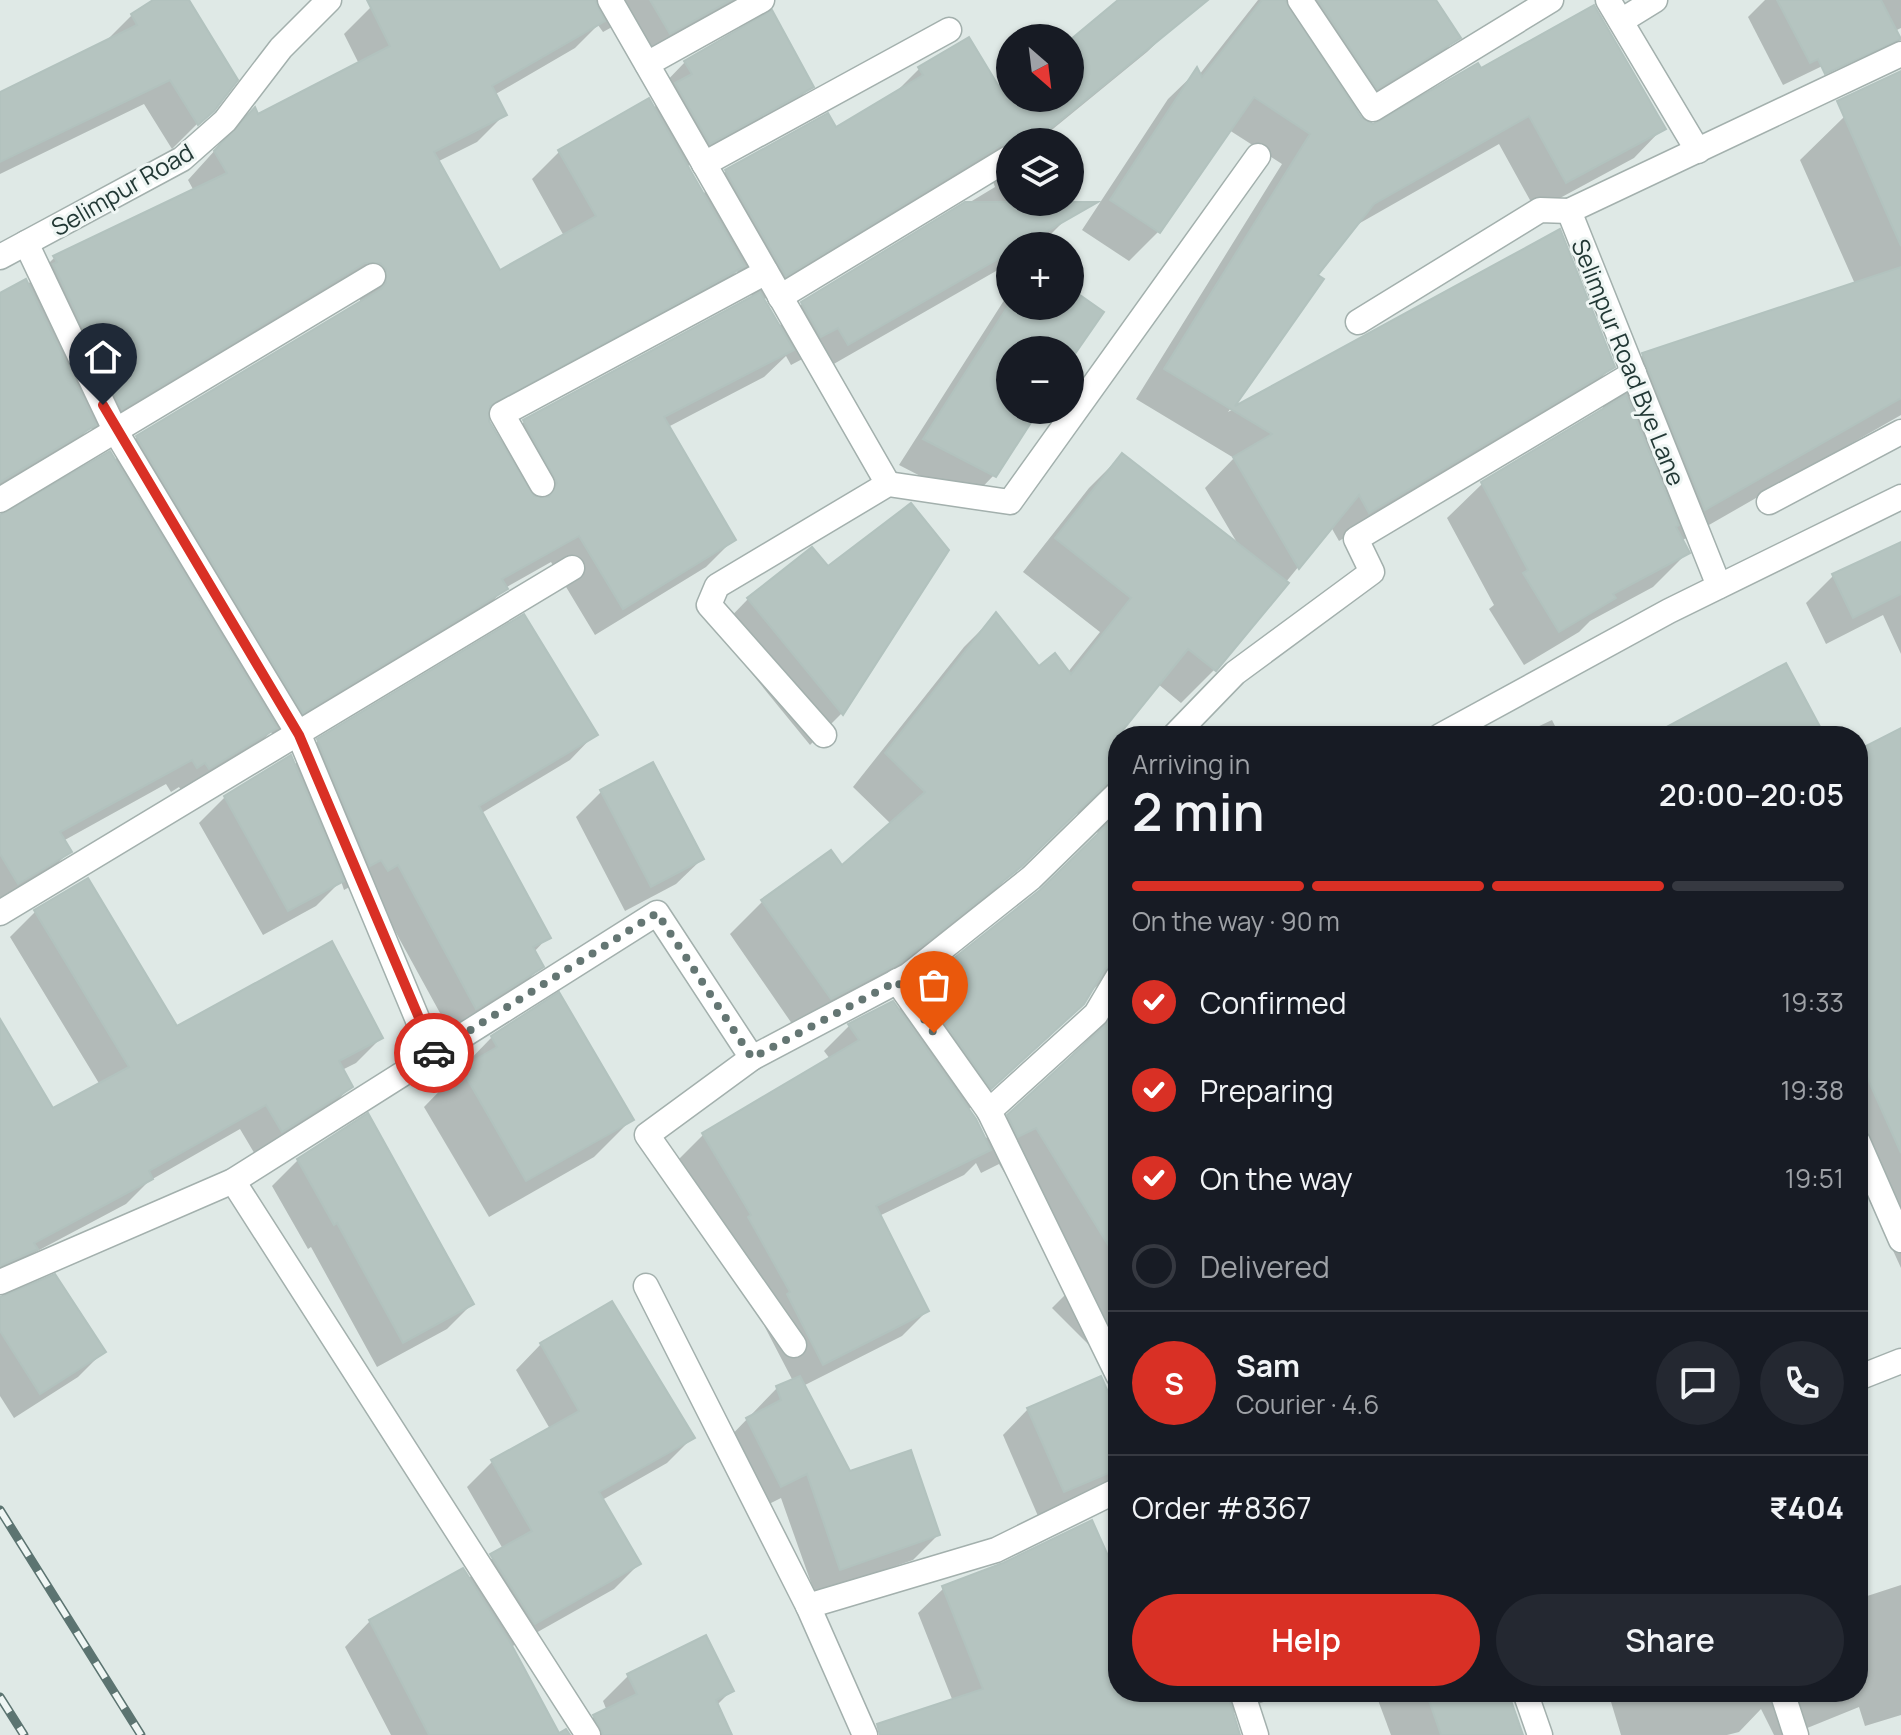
<!DOCTYPE html>
<html lang="en">
<head>
<meta charset="utf-8">
<style>
  :root { --surface:#171b24; --page:#242831; --text:#f1f3f6; --muted:#9ea1a6; --line:#363941; --accent:#d93025 }
  body { margin:0; font-family:Manrope,sans-serif; background:var(--page); color:var(--text); height:100vh; display:flex; flex-direction:column; font-size:30px; white-space:nowrap }
  * { box-sizing:border-box; margin:0 }
  p { font-size:26px; color:var(--muted) }
  .icon { flex:none; width:44px; height:44px; fill:none; stroke:currentColor; stroke-width:2; stroke-linecap:round; stroke-linejoin:round }
  .map { position:relative; flex:1; overflow:hidden }
  .drawer { position:absolute; left:1108px; top:726px; width:760px; height:976px; display:flex; flex-direction:column; background:var(--surface); border-radius:32px; box-shadow:0 2px 6px #0004 }
  .drawer>* { flex:none }
  .needle { width:52px; rotate:152deg }
  .tools { position:absolute; left:996px; top:24px; display:grid; gap:16px }
  .tools a { display:grid; place-items:center; width:88px; height:88px; border-radius:50%; background:var(--surface); box-shadow:0 2px 6px #0004; font-size:40px }
  .pin { position:absolute; display:grid; place-items:center; width:68px; height:68px; color:#fff; margin:-82px -34px; border-radius:50% 50% 50% 0; rotate:-45deg; box-shadow:0 0 8px #0007 }
  .pin .icon { rotate:45deg }
  .courier { position:absolute; display:grid; place-items:center; width:80px; height:80px; margin:-40px; border:6px solid #d93025; border-radius:50%; background:#fff; color:#222; box-shadow:0 2px 10px #0007 }
  .summary em { font-style:normal; font-weight:600 }
  .summary div { display:flex; flex-direction:column-reverse }
  .summary { display:flex; align-items:center; justify-content:space-between; height:136px; padding:0 24px }
  h1 { font-size:52px; font-weight:600; line-height:60px }
  .bar { display:grid; grid-template-columns:repeat(4,1fr); gap:12px 8px; align-content:center; height:96px; padding:0 24px }
  .bar i { height:10px; border-radius:6px; background:var(--line) }
  .bar .on { background:var(--accent) }
  .bar p { grid-column:span 4 }
  .line { display:flex; align-items:center; gap:20px; padding:0 24px; border-top:2px solid var(--line) }
  .line div { flex:1 }
  .round { display:grid; place-items:center; flex:none; width:84px; height:84px; border-radius:42px; background:var(--page) }
  ol { padding:0 24px; list-style:none }
  li { display:flex; align-items:center; gap:24px; height:88px }
  li p { margin-inline-start:auto }
  li .icon { padding:8px; border-radius:50%; background:var(--accent); color:#fff; stroke-width:4 }
  li:last-child { color:var(--muted) }
  li i { width:44px; height:44px; border:4px solid var(--line); border-radius:50% }
  .button { display:flex; gap:16px; margin-top:auto; padding:16px 24px }
  .button a { flex:1; height:92px; border-radius:48px; background:var(--accent); color:#fff; font-size:32px; font-weight:600; line-height:92px; text-align:center }
  .button a+a { background:var(--page); color:var(--text) }
  .map>svg:first-child { display:block }
  .shadow { fill:#0003; fill-rule:evenodd }
  .building { fill:#b5c4c0; stroke:#b2c2be; stroke-width:2 }
  .lines { fill:none; stroke-linecap:round; stroke-linejoin:round }
  .street-casing { stroke:#a3b0ad; stroke-width:27 }
  .street { stroke:#fff; stroke-width:24 }
  .rail-casing { stroke:#5c7471; stroke-width:9 }
  .rail { stroke:#eff6f4; stroke-width:6; stroke-dasharray:18; stroke-linecap:butt }
  .done { stroke:#647673; stroke-width:8; stroke-dasharray:0 14.4 }
  .route { stroke:#d93025; stroke-width:10 }
  .labels { text-anchor:middle; dominant-baseline:central; stroke-width:6; stroke-linejoin:round; paint-order:stroke }
  .street-label { font-size:24px; fill:#223835; stroke:#eff6f4 }
</style>
</head>
<body>
<div class="map">
<svg width="1901" height="1735" viewBox="0 0 1901 1735">
  <rect width="100%" height="100%" fill="#dfe9e6"/>
  <g class="shadow">
    <polygon points="157,0 186,0 212,109 172,149 144,104 0,174 0,94 106,41 132,15"/>
    <path d="M384,0H742L642,60L621,22L603,32L598,25L575,48L494,95L504,115L477,142L437,162L499,273L564,236L532,179L559,152L648,101L653,109L665,96L660,88L685,62L811,87L786,112L686,167L702,195L726,171L835,130L893,95L919,69L1004,98L1010,93V98H1070V43L1121,0H1168L1177,23L1147,52L1037,142H1010V202H1057L1067,218L1039,246H1010V263L818,373L808,356L791,365L786,356L764,377L668,427L733,540L706,567L595,635L551,562L505,588L479,616L275,738L271,732L249,753L183,793L179,787L171,792L166,784L63,841L69,852L44,877L0,904V515L114,461L137,437L360,304V297L94,435L91,427L68,450L0,491V296L27,285L55,257L194,191L188,180L227,137L258,116L359,64L344,34L371,7ZM970,174L992,179L995,187L802,304L778,327L763,300ZM737,271L753,298L524,422L501,445L487,418L716,293Z"/>
    <polygon points="1258,0 1434,0 1458,37 1429,67 1355,112 1366,125 1381,124 1480,70 1663,128 1634,158 1536,211 1499,144 1353,227 1315,275 1321,280 1228,412 1559,232 1613,366 1583,396 1339,541 1331,527 1214,670 1181,703 1158,684 1118,734 1118,969 1091,991 1049,1037 968,1110 984,1140 1115,1013 1118,1374 1052,1308 1074,1286 999,1164 981,1173 976,1163 964,1175 879,1216 927,1311 902,1336 803,1386 849,1474 938,1535 913,1560 815,1594 781,1498 755,1511 722,1445 777,1388 793,1381 678,1160 703,1135 830,1059 824,1051 849,1026 897,1011 920,988 1043,890 1096,838 1100,822 1087,811 1072,815 985,900 865,995 797,1031 730,934 763,901 841,868 891,824 853,787 964,647 996,615 1039,669 1068,672 1100,632 1023,572 1089,488 1122,455 1239,546 1205,488 1234,458 1136,399 1282,164 1229,130 1158,232 1129,261 1082,230 1168,99 1197,71 1199,75"/>
    <polygon points="1765,0 1901,0 1901,28 1783,85 1748,17"/>
    <polygon points="1901,95 1901,415 1681,541 1687,553 1653,587 1590,621 1579,632 1524,665 1489,609 1494,605 1447,518 1482,484 1604,411 1600,399 1643,355 1855,284 1800,160 1844,117"/>
    <polygon points="1070,290 1102,312 1070,358 1070,350 1010,350 1010,410 1035,410 994,475 969,501 899,465 1010,291 1010,306 1070,306"/>
    <polygon points="1901,544 1901,654 1883,615 1826,644 1806,603 1833,576"/>
    <polygon points="946,550 841,714 810,745 717,631 748,599 828,569"/>
    <polygon points="1552,720 1560,736 1518,736"/>
    <polygon points="595,734 570,760 480,814 548,937 534,952 542,966 516,992 451,1033 372,889 355,884 344,890 341,881 316,906 263,935 199,823 225,797 293,766 318,741"/>
    <polygon points="652,765 702,859 676,884 625,911 576,817 601,792"/>
    <polygon points="1901,875 1901,1268 1865,1189 1874,1180 1858,1144 1858,894"/>
    <polygon points="35,912 177,1028 381,1038 356,1063 342,1070 351,1087 325,1112 256,1156 240,1129 149,1181 126,1204 28,1256 0,1279 0,1021 52,1111 100,1085 10,937"/>
    <polygon points="492,1037 631,1120 594,1157 489,1217 424,1107"/>
    <polygon points="298,1160 472,1304 447,1329 377,1367 311,1247 308,1249 272,1186"/>
    <polygon points="0,1299 103,1352 78,1377 14,1418 0,1396"/>
    <polygon points="541,1344 692,1438 667,1463 602,1500 639,1564 614,1589 511,1647 558,1735 391,1735 345,1647 370,1621 468,1579 503,1549 467,1487 492,1462 550,1429 516,1370"/>
    <polygon points="1028,1409 1118,1420 1118,1477 1110,1485 1038,1516 1003,1435"/>
    <polygon points="1118,1583 1118,1692 1291,1692 1233,1713 1240,1735 880,1735 895,1720 952,1699 918,1613 944,1588"/>
    <polygon points="1901,1585 1901,1715 1865,1726 1859,1707 1790,1735 1774,1735 1761,1709 1739,1732 1727,1735 1621,1735 1608,1692 1858,1692 1858,1599"/>
    <polygon points="628,1676 732,1690 716,1706 731,1735 576,1735 594,1717 607,1711 603,1701"/>
    <polygon points="1375,1692 1505,1692 1521,1735 1391,1735"/>
  </g>
  <g class="building">
    <polygon points="153,0 189,0 238,80 214,111 198,125 170,80 0,162 0,92 137,25 131,14"/>
    <polygon points="367,0 595,0 605,21 492,86 507,115 434,152 500,270 596,216 558,150 649,98 745,266 490,406 489,421 534,496 549,497 557,483 523,420 760,292 794,350 664,417 736,540 623,609 579,536 502,579 508,589 303,713 136,436 381,289 386,283 386,269 380,263 365,263 122,409 53,264 57,262 53,256 227,173 214,151 255,107 258,114 390,46"/>
    <polygon points="650,0 731,0 670,34"/>
    <polygon points="1118,0 1208,0 1034,142 1001,145 786,276 725,170 828,113 836,127 923,75 918,67 969,37 1004,95 1010,90 1010,98 1070,98 1070,40"/>
    <polygon points="1262,0 1285,0 1361,117 1373,124 1478,63 1481,68 1594,5 1666,129 1566,183 1529,116 1374,204 1318,275 1324,279 1235,406 1560,229 1615,367 1369,513 1359,495 1299,569 1233,457 1272,434 1164,369 1310,134 1254,97 1160,233 1110,200 1197,67 1202,77"/>
    <polygon points="1318,0 1436,0 1461,38 1377,89"/>
    <polygon points="1777,0 1881,0 1901,39 1825,74 1818,59 1810,63"/>
    <polygon points="772,10 814,87 710,144 675,83 692,74 684,61"/>
    <polygon points="1901,71 1901,246 1837,101"/>
    <polygon points="965,202 1098,202 1021,246 1010,246 1010,252 848,345 838,328 821,337 801,302"/>
    <polygon points="1901,267 1901,398 1705,510 1642,353"/>
    <polygon points="26,279 96,425 0,482 0,293"/>
    <polygon points="1070,288 1104,312 1070,361 1070,350 1010,350 1010,410 1039,410 996,477 923,439 1010,303 1010,306 1070,306"/>
    <polygon points="1626,395 1679,525 1676,527 1690,553 1613,594 1616,598 1559,632 1523,573 1528,570 1481,482"/>
    <polygon points="110,451 277,728 209,769 205,763 197,768 192,760 60,832 72,852 18,884 0,854 0,515"/>
    <polygon points="1122,453 1289,583 1216,671 1188,649 1118,736 1118,778 1108,782 1021,867 901,962 831,999 761,900 831,850 842,865 925,792 885,753 996,612 1039,666 1055,653 1071,674 1131,598 1055,538"/>
    <polygon points="911,503 949,550 843,715 747,598 812,547 828,566"/>
    <polygon points="1901,542 1901,594 1853,618 1832,574"/>
    <polygon points="524,614 598,735 479,806 551,938 533,947 544,967 476,1009 398,865 388,871 381,860 370,866 317,739"/>
    <polygon points="1786,663 1825,736 1650,736"/>
    <polygon points="1901,728 1901,1153 1858,1057 1858,750"/>
    <polygon points="291,755 344,881 288,911 224,796"/>
    <polygon points="653,762 704,859 651,887 600,790"/>
    <polygon points="1118,814 1118,962 1105,969 1084,1004 991,1089 919,986 1040,890"/>
    <polygon points="88,878 177,1026 332,941 383,1038 339,1061 353,1087 282,1132 266,1105 149,1171 153,1179 34,1243 38,1249 0,1266 0,1019 53,1108 129,1067 34,910"/>
    <polygon points="559,992 634,1120 526,1181 461,1068 497,1047 491,1036"/>
    <polygon points="893,1001 976,1119 991,1150 876,1206 929,1311 823,1365 787,1294 790,1292 748,1217 751,1215 702,1133 859,1040 848,1024"/>
    <polygon points="1118,1006 1118,1261 1036,1128 1018,1137 1007,1115 1106,1025"/>
    <polygon points="368,1113 474,1304 403,1343 337,1223 334,1225 297,1159"/>
    <polygon points="55,1274 106,1352 40,1394 0,1331 0,1297"/>
    <polygon points="612,1301 695,1438 599,1492 641,1564 535,1624 490,1554 532,1531 491,1460 579,1411 540,1343"/>
    <polygon points="800,1376 850,1471 911,1450 940,1535 840,1570 807,1474 781,1487 746,1418 781,1400 776,1386"/>
    <polygon points="1101,1376 1118,1415 1118,1469 1064,1492 1027,1408"/>
    <polygon points="1092,1520 1118,1578 1118,1692 1227,1692 1240,1735 880,1735 877,1724 983,1689 942,1586 1003,1563"/>
    <polygon points="463,1568 510,1642 559,1733 566,1729 570,1735 429,1735 369,1620"/>
    <polygon points="706,1635 734,1691 716,1700 732,1735 603,1735 593,1715 637,1694 627,1674"/>
    <polygon points="1426,1692 1508,1692 1523,1735 1441,1735"/>
  </g>
  <g class="lines">
    <g class="street-casing">
      <g id="street">
        <polyline points="610,0 888,484"/>
        <polyline points="1300,0 1373,109 1551,0"/>
        <polyline points="1608,0 1698,151"/>
        <polyline points="1621,21 1655,0"/>
        <polyline points="647,64 762,0"/>
        <polyline points="704,164 949,30"/>
        <polyline points="26,243 116,432 299,735 432,1054"/>
        <polyline points="0,257 182,159 225,121 281,48 329,0"/>
        <polyline points="780,297 1009,158"/>
        <polyline points="1358,322 1540,210 1569,211"/>
        <polyline points="542,484 502,414 766,272"/>
        <polyline points="0,500 373,276"/>
        <polyline points="1769,502 1901,432"/>
        <polyline points="1719,586 1569,211 1901,54"/>
        <polyline points="824,735 709,605 717,586 888,484 1010,502 1258,156"/>
        <polyline points="1174,736 1235,673 1372,572 1356,539 1634,373"/>
        <polyline points="1440,736 1669,611 1901,497"/>
        <polyline points="0,913 572,568"/>
        <polyline points="1118,977 1096,1014 989,1111 1118,1375"/>
        <polyline points="897,981 989,1111"/>
        <polyline points="752,1058 647,1135 794,1345"/>
        <polyline points="1858,1142 1901,1240"/>
        <polyline points="233,1181 588,1735"/>
        <polyline points="0,1282 233,1181 657,913 752,1058 909,975 1031,878 1118,793"/>
        <polyline points="646,1286 808,1606 865,1735"/>
        <polyline points="1858,1378 1901,1361"/>
        <polyline points="808,1606 996,1550 1118,1490"/>
        <polyline points="1242,1692 1256,1735"/>
        <polyline points="1525,1692 1540,1735"/>
        <polyline points="1782,1692 1796,1735"/>
      </g>
    </g>
    <use href="#street" class="street"/>
    <g class="rail-casing">
      <g id="rail">
        <polyline points="0,1510 141,1735"/>
        <polyline points="0,1697 24,1735"/>
      </g>
    </g>
    <use href="#rail" class="rail"/>
  </g>
  <g class="lines">
    <polyline class="done" points="434,1053 657,913 752,1058 897,981 934,1033"/>
    <polyline class="route" points="103,405 299,735 434,1053"/>
  </g>
  <g class="labels">
    <g class="street-label">
      <text transform="translate(122 189) rotate(-30)">Selimpur Road</text>
      <text transform="translate(1629 362) rotate(68)">Selimpur Road Bye Lane</text>
    </g>
  </g>
</svg>
<div class="tools">
<a><svg class="needle" viewBox="-14 -14 28 28"><path d="M0-13l5 13h-10z" fill="#e53935"/><path d="M0 13l5-13h-10z" fill="#9ea1a6"/></svg></a>
<a><svg class="icon" aria-label="layers" viewBox="0 0 24 24"><path d="M12 4l9 5-9 5-9-5zM3 14l9 5 9-5"/></svg></a>
<a>+</a>
<a>−</a>
</div>
<div class="pin" style="left:934px;top:1033px;background:#ea580c"><svg class="icon" aria-label="bag" viewBox="0 0 24 24"><path d="M5 8h14l-1 12H6zM9 8a3 3 0 0 1 6 0"/></svg></div>
<div class="pin" style="left:103px;top:405px;background:#1f2937"><svg class="icon" aria-label="home" viewBox="0 0 24 24"><path d="M3 11l9-7 9 7M6 9v11h12V9"/></svg></div>
<div class="courier" style="left:434px;top:1053px"><svg class="icon" aria-label="car" viewBox="0 0 24 24"><path d="M5 17H2v-5l4-1 3-4h7l3 4 3 1v5h-3M9 17h6M6 11h13"/><circle cx="7" cy="17" r="2"/><circle cx="17" cy="17" r="2"/></svg></div>
<section class="drawer">
<div class="summary"><div><h1>2 min</h1><p>Arriving in</p></div><em>20:00–20:05</em></div>
<div class="bar"><i class="on"></i><i class="on"></i><i class="on"></i><i></i><p>On the way · 90 m</p></div>
<ol>
<li><svg class="icon" aria-label="check" viewBox="0 0 24 24"><path d="M5 12l5 5 9-10"/></svg>Confirmed<p>19:33</p></li>
<li><svg class="icon" aria-label="check" viewBox="0 0 24 24"><path d="M5 12l5 5 9-10"/></svg>Preparing<p>19:38</p></li>
<li><svg class="icon" aria-label="check" viewBox="0 0 24 24"><path d="M5 12l5 5 9-10"/></svg>On the way<p>19:51</p></li>
<li><i></i>Delivered</li>
</ol>
<div class="line" style="height:144px"><b class="round" style="background:var(--accent);color:#fff">S</b><div><b>Sam</b><p>Courier · 4.6</p></div><a class="round"><svg class="icon" aria-label="chat" viewBox="0 0 24 24"><path d="M4 5h16v11H9l-5 4z"/></svg></a><a class="round"><svg class="icon" aria-label="phone" viewBox="0 0 24 24"><path d="M5 4h4l2 5-3 2q2 4 5 5l2-3 5 2v4C11 20 4 13 5 4z"/></svg></a></div>
<div class="line" style="height:104px"><div>Order #8367</div><b>₹404</b></div>
<div class="button"><a>Help</a><a>Share</a></div>
</section>
</div>
</body>
</html>
